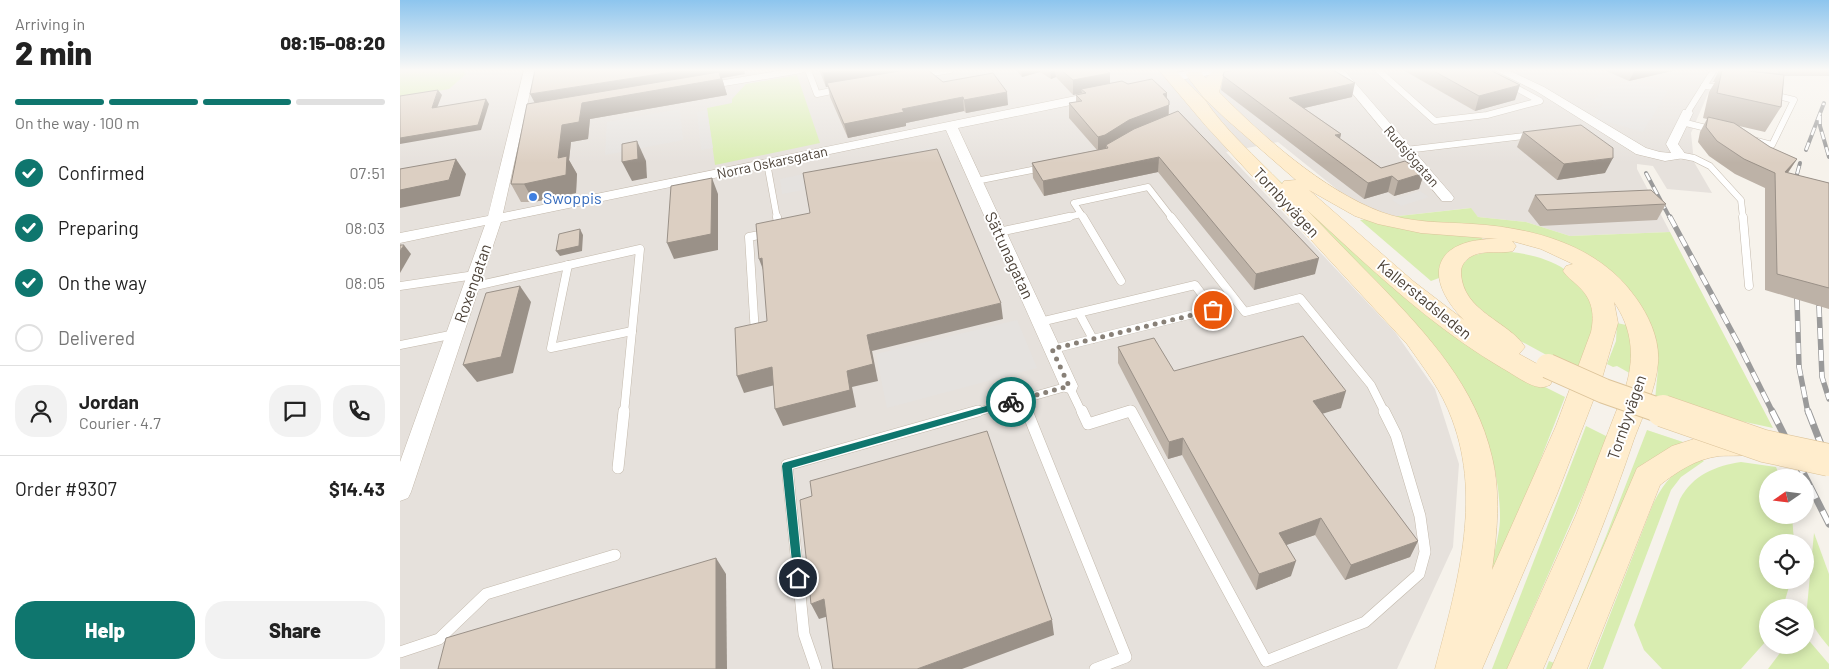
<!DOCTYPE html>
<html lang="en">
<head>
<meta charset="utf-8">
<style>
  :root { --surface:#fff; --page:#f2f2f2; --text:#222; --muted:#767676; --line:#e0e0e0; --accent:#0f766e }
  body { margin:0; font-family:Barlow,sans-serif; background:var(--page); color:var(--text); height:100vh; display:flex; flex-direction:column; font-size:19px; white-space:nowrap }
  * { box-sizing:border-box; margin:0 }
  p { font-size:16px; color:var(--muted) }
  .icon { flex:none; width:28px; height:28px; fill:none; stroke:currentColor; stroke-width:2; stroke-linecap:round; stroke-linejoin:round }
  .map { position:relative; flex:1; overflow:hidden }
  .side { display:flex; flex-direction:column; background:var(--surface); width:400px }
  .side>* { flex:none }
  .needle { width:32px; rotate:256deg }
  .buttons { position:absolute; left:1359px; top:469px; display:grid; gap:10px }
  .buttons a { display:grid; place-items:center; width:55px; height:55px; border-radius:50%; background:var(--surface); box-shadow:0 2px 12px #0003; font-size:25px }
  .pin { position:absolute; display:grid; place-items:center; width:42px; height:42px; color:#fff; margin:-21px; border:2px solid #fff; border-radius:50%; box-shadow:0 1px 5px #0007 }
  .courier { position:absolute; display:grid; place-items:center; width:50px; height:50px; margin:-25px; border:4px solid #0f766e; border-radius:50%; background:#fff; color:#222; box-shadow:0 1px 6px #0007 }
  .summary em { font-style:normal; font-weight:800 }
  .summary div { display:flex; flex-direction:column-reverse }
  .summary { display:flex; align-items:center; justify-content:space-between; height:85px; padding:0 15px }
  h1 { font-size:32px; font-weight:800; line-height:38px }
  .bar { display:grid; grid-template-columns:repeat(4,1fr); gap:8px 5px; align-content:center; height:60px; padding:0 15px }
  .bar i { height:6px; border-radius:4px; background:var(--line) }
  .bar .selected { background:var(--accent) }
  .bar p { grid-column:span 4 }
  .line { display:flex; align-items:center; gap:12px; padding:0 15px; border-top:1px solid var(--line) }
  .line div { flex:1 }
  .round { display:grid; place-items:center; flex:none; width:52px; height:52px; border-radius:20px; background:var(--page) }
  ol { padding:0 15px; list-style:none }
  li { display:flex; align-items:center; gap:15px; height:55px }
  li p { margin-inline-start:auto }
  li .icon { padding:5px; border-radius:50%; background:var(--accent); color:#fff; stroke-width:4 }
  li:last-child { color:var(--muted) }
  li i { width:28px; height:28px; border:2px solid var(--line); border-radius:50% }
  .cta { display:flex; gap:10px; margin-top:auto; padding:10px 15px }
  .cta a { flex:1; height:58px; border-radius:20px; background:var(--accent); color:#fff; font-size:20px; font-weight:800; line-height:58px; text-align:center }
  .cta a+a { background:var(--page); color:var(--text) }
  main { display:flex; flex:1; min-height:0 }
  .map>svg:first-child { display:block }
  .industrial { fill:#e6e1dc }
  .green { fill:#d9edb1 }
  .parking { fill:#e5e2df }
  .lines { fill:none; stroke-linecap:round; stroke-linejoin:round }
  .service-far2-casing { stroke:#c3b9ac; stroke-width:7 }
  .service-far1-casing { stroke:#c3b9ac; stroke-width:9 }
  .service-casing { stroke:#c3b9ac; stroke-width:12 }
  .minor-casing { stroke:#c3b9ac; stroke-width:1 }
  .tertiary-casing { stroke:#c3b9ac; stroke-width:1 }
  .secondary-casing { stroke:#ddc49a; stroke-width:1 }
  .service-far2 { stroke:#fff; stroke-width:6 }
  .service-far1 { stroke:#fff; stroke-width:8 }
  .service { stroke:#fff; stroke-width:11 }
  .minor { fill:#fff; fill-rule:evenodd }
  .tertiary { fill:#fff; fill-rule:evenodd }
  .secondary { fill:#ffedcd; fill-rule:evenodd }
  .rail-far2-casing { stroke:#9a9a9a; stroke-width:4 }
  .rail-far1-casing { stroke:#9a9a9a; stroke-width:5.5 }
  .rail-casing { stroke:#9a9a9a; stroke-width:7 }
  .rail-far2 { stroke:#fff; stroke-width:2.5; stroke-dasharray:8; stroke-linecap:butt }
  .rail-far1 { stroke:#fff; stroke-width:4; stroke-dasharray:11; stroke-linecap:butt }
  .rail { stroke:#fff; stroke-width:5; stroke-dasharray:14; stroke-linecap:butt }
  .secondary-bridge-far1-casing { stroke:#ddc49a; stroke-width:26; stroke-linecap:butt }
  .secondary-bridge-casing { stroke:#ddc49a; stroke-width:33; stroke-linecap:butt }
  .secondary-bridge-far1 { stroke:#ffedcd; stroke-width:24 }
  .secondary-bridge { stroke:#ffedcd; stroke-width:32 }
  .wall { fill:#bdb2a7 }
  .shaded-wall { fill:#9a9188 }
  .building { fill:#dccfc2; stroke:#9a9188 }
  .route { fill:#0f766e }
  .done { stroke:#888077; stroke-width:5; stroke-dasharray:0 9 }
  .shop-dot { fill:#3f7fe0; stroke:#fff; stroke-width:2 }
  .labels { text-anchor:middle; dominant-baseline:central; stroke-width:4; stroke-linejoin:round; paint-order:stroke }
  .far-street-label { font-size:14px; fill:#4c4238; stroke:#fff }
  .shop-label { font-size:16px; fill:#366cbe; stroke:#fff; text-anchor:start }
  .street-label { font-size:16px; fill:#4c4238; stroke:#fff }
</style>
</head>
<body>
<main>
<section class="side">
<div class="summary"><div><h1>2 min</h1><p>Arriving in</p></div><em>08:15–08:20</em></div>
<div class="bar"><i class="selected"></i><i class="selected"></i><i class="selected"></i><i></i><p>On the way · 100 m</p></div>
<ol>
<li><svg class="icon" aria-label="check" viewBox="0 0 24 24"><path d="M5 12l5 5 9-10"/></svg>Confirmed<p>07:51</p></li>
<li><svg class="icon" aria-label="check" viewBox="0 0 24 24"><path d="M5 12l5 5 9-10"/></svg>Preparing<p>08:03</p></li>
<li><svg class="icon" aria-label="check" viewBox="0 0 24 24"><path d="M5 12l5 5 9-10"/></svg>On the way<p>08:05</p></li>
<li><i></i>Delivered</li>
</ol>
<div class="line" style="height:90px"><a class="round"><svg class="icon" aria-label="person" viewBox="0 0 24 24"><circle cx="12" cy="8" r="4"/><path d="M4 21q1-7 8-7t8 7"/></svg></a><div><b>Jordan</b><p>Courier · 4.7</p></div><a class="round"><svg class="icon" aria-label="chat" viewBox="0 0 24 24"><path d="M4 5h16v11H9l-5 4z"/></svg></a><a class="round"><svg class="icon" aria-label="phone" viewBox="0 0 24 24"><path d="M5 4h4l2 5-3 2q2 4 5 5l2-3 5 2v4C11 20 4 13 5 4z"/></svg></a></div>
<div class="line" style="height:65px"><div>Order #9307</div><b>$14.43</b></div>
<div class="cta"><a>Help</a><a>Share</a></div>
</section>
<div class="map">
<svg width="1429" height="669" viewBox="0 0 1429 669">
  <rect width="100%" height="100%" fill="#f6f2eb"/>
  <polygon class="industrial" points="63,70 1318,70 1291,133 1294,162 1312,193 1267,189 1253,166 1237,164 1237,169 1270,232 1170,236 1126,222 1078,217 1070,208 990,217 973,211 939,191 878,142 826,152 995,332 1035,389 1059,464 1053,547 997,669 0,669 0,98 65,74"/>
  <g class="green">
    <polygon points="0,70 63,70 66,74 49,89 0,98"/>
    <polygon points="397,75 420,143 315,165 307,108 332,103 332,99 346,84"/>
    <path d="M836,141L994,285L1123,376L1165,397L1085,601V592C1089,572 1100,537 1100,518C1100,474 1086,427 1065,390C1060,380 1052,371 1046,361Z"/>
    <polygon points="1071,208 1078,217 1126,222 1170,236 1270,232 1373,428 1285,409 1255,400 1258,369 1256,347 1242,307 1223,282 1211,271 1171,246 990,217"/>
    <polygon points="968,219 1081,237 1084,241 1044,259 1039,267 1039,278 1031,281 960,220"/>
    <path d="M1092,251C1130,251 1178,263 1192,303C1193,307 1196,313 1196,318C1194,335 1187,353 1183,370L1152,358L1115,338L1065,296L1059,268L1071,256Z"/>
    <polygon points="1217,323 1231,326 1233,375 1217,366 1213,367 1207,364 1216,341"/>
    <polygon points="1186,426 1208,437 1107,669 1092,669"/>
    <polygon points="1247,430 1283,442 1246,462 1155,669 1146,669 1149,661 1154,663 1206,536"/>
    <path d="M1301,459L1304,461L1281,477L1271,490L1203,669H1189L1253,504C1267,477 1274,472 1301,459Z"/>
    <path d="M1341,462L1376,467L1380,477L1368,478V515H1392L1394,542H1368V580H1391L1383,607L1368,608L1367,640L1341,669H1262L1244,650L1234,625L1280,499C1293,475 1315,466 1341,462Z"/>
    <path d="M1414,533L1429,574V647C1418,634 1410,624 1407,607Z"/>
    <polygon points="1405,636 1429,664 1429,669 1368,669 1386,645 1405,645"/>
  </g>
  <g class="parking">
    <polygon points="1229,81 1268,91 1243,132 1195,118 1203,104 1193,101 1204,88"/>
    <polygon points="280,109 283,140 205,155 207,122"/>
    <polygon points="307,110 313,148 301,150 297,112"/>
    <polygon points="533,147 540,164 382,194 380,179"/>
    <polygon points="1020,191 1029,197 1001,206 992,200"/>
    <polygon points="617,320 637,368 487,408 476,354"/>
  </g>
  <g class="lines">
    <g class="service-far2-casing">
      <g id="service-far2">
        <polyline points="408,70 417,94 441,89"/>
        <polyline points="978,70 1035,121 1087,115 1140,101 1109,84"/>
        <polyline points="520,75 550,70"/>
        <polyline points="1304,86 1323,88"/>
        <polyline points="1287,113 1314,70"/>
        <polyline points="1282,122 1314,130"/>
        <polyline points="1353,140 1372,145 1394,100 1370,94"/>
        <polyline points="1006,150 1133,135"/>
        <polyline points="1279,155 1294,158 1310,166 1341,200 1343,218"/>
        <polyline points="367,163 377,218"/>
        <polyline points="576,181 642,168"/>
        <polyline points="681,214 683,218"/>
        <polyline points="664,218 681,214 674,203 748,187 772,218"/>
      </g>
    </g>
    <g class="service-far1-casing">
      <g id="service-far1">
        <polyline points="683,217 721,281"/>
        <polyline points="771,217 845,312 900,298 971,385 985,413"/>
        <polyline points="1343,217 1349,286"/>
        <polyline points="599,232 669,217"/>
        <polyline points="168,265 151,348 232,331"/>
        <polyline points="0,286 75,275"/>
        <polyline points="71,287 240,249 224,413"/>
        <polyline points="679,313 693,339"/>
        <polyline points="640,322 795,285 813,309 653,349"/>
        <polyline points="355,334 349,237 379,231 377,217"/>
        <polyline points="0,345 55,334"/>
        <polyline points="622,399 627,413"/>
        <polyline points="574,413 669,386 682,413"/>
        <polyline points="726,413 731,411 732,413"/>
      </g>
    </g>
    <g class="service-casing">
      <g id="service">
        <polyline points="627,411 726,657 695,669"/>
        <polyline points="682,411 688,424 730,411"/>
        <polyline points="731,411 866,661 965,622 1019,574 1025,552 1020,516 996,435 984,411"/>
        <polyline points="218,468 224,411"/>
        <polyline points="0,652 39,639 86,594 215,555"/>
        <polyline points="416,669 404,634 387,465 578,411"/>
      </g>
    </g>
    <g class="minor-casing">
      <g id="minor">
        <polygon points="124,70 135,70 103,213 700,91 704,93 706,95 700,99 558,128 678,386 676,391 669,393 662,391 660,386 546,130 101,222 11,492 8,498 0,501 0,462 85,225 0,243 0,233 88,216"/>
        <polygon points="384,70 407,70 401,73 301,90 295,87 301,84"/>
        <polygon points="933,70 944,70 1052,195 1054,198 1052,201 1042,201"/>
        <polygon points="1094,70 1108,70 1144,87 1246,148 1260,152 1271,153 1266,144 1283,110 1291,110 1293,113 1278,144 1286,155 1284,158 1265,161 1236,154 1136,91"/>
      </g>
    </g>
    <g class="tertiary-casing">
      <polygon id="tertiary" points="793,70 822,70 815,74 773,81 766,77 768,74"/>
    </g>
    <g class="secondary-casing">
      <g id="secondary">
        <path d="M759,70H775L805,100C825,130 856,157 882,184L884,181L896,180L826,119L804,98L786,75L788,72H800L806,78L814,70H830L822,80L819,92C862,136 923,190 981,212C1010,223 1042,222 1073,224C1134,228 1199,245 1236,298C1249,316 1260,340 1258,363C1256,389 1243,415 1234,439C1208,517 1176,593 1143,669H1107L1176,515L1226,386C1235,356 1232,328 1214,302L1218,323L1203,375L1157,494L1082,669H1035C1056,588 1083,501 1052,419C1042,391 1024,368 1007,344L806,126ZM909,190L955,216L978,224L1021,233L1098,239C1034,238 1021,276 1064,320L1013,281ZM906,209C969,267 1029,325 1102,368C1113,374 1127,385 1139,387C1143,388 1147,386 1150,385L1154,378L1150,371L1119,354L1125,347C1109,321 1062,312 1061,272C1061,264 1067,258 1074,255C1086,250 1100,254 1113,251L1116,246L1112,241L1141,249L1173,264L1166,266L1163,271C1167,277 1172,280 1177,285C1192,298 1195,313 1191,332L1156,426L1092,570C1097,533 1101,494 1092,457C1076,387 1028,335 980,285C955,260 931,235 906,209Z"/>
        <path d="M1319,434H1347L1357,437L1361,445L1357,453C1344,457 1332,455 1319,456C1296,459 1278,471 1260,485L1187,669H1151L1237,468L1272,446L1294,439Z"/>
      </g>
    </g>
    <use href="#service-far2" class="service-far2"/>
    <use href="#service-far1" class="service-far1"/>
    <use href="#service" class="service"/>
    <use href="#minor" class="minor"/>
    <use href="#tertiary" class="tertiary"/>
    <use href="#secondary" class="secondary"/>
    <g class="rail-far2-casing">
      <g id="rail-far2">
        <polyline points="1420,116 1420,126 1429,157"/>
        <polyline points="1406,150 1424,103"/>
        <polyline points="1246,173 1270,218"/>
        <polyline points="1393,189 1400,163"/>
      </g>
    </g>
    <g class="rail-far1-casing">
      <g id="rail-far1">
        <polyline points="1270,217 1338,343 1373,413"/>
        <polyline points="1397,299 1399,367 1408,413"/>
        <polyline points="1419,306 1422,377 1429,399"/>
      </g>
    </g>
    <g class="rail-casing">
      <g id="rail">
        <polyline points="1372,411 1429,524"/>
        <polyline points="1408,411 1429,465"/>
      </g>
    </g>
    <use href="#rail-far2" class="rail-far2"/>
    <use href="#rail-far1" class="rail-far1"/>
    <use href="#rail" class="rail"/>
    <g class="secondary-bridge-far1-casing">
      <polyline id="secondary-bridge-far1" points="1148,366 1204,391 1267,413"/>
    </g>
    <g class="secondary-bridge-casing">
      <polyline id="secondary-bridge" points="1263,411 1364,446 1429,460"/>
    </g>
    <use href="#secondary-bridge-far1" class="secondary-bridge-far1"/>
    <use href="#secondary-bridge" class="secondary-bridge"/>
  </g>
  <g class="wall">
    <polygon points="419,70 528,70 543,82 608,105 566,113 564,111 506,123 506,126 448,138 430,97 428,87 426,87"/>
    <polygon points="616,70 704,70 710,83 728,84 767,93 767,98 769,101 769,114 915,274 854,290 758,172 644,196 633,178 632,163 697,150 669,118 669,103 676,102 676,95 682,93 673,95 656,77 651,79 640,72 622,77"/>
    <polygon points="1003,70 1090,70 1115,100 1075,111"/>
    <polygon points="1204,70 1276,70 1229,81"/>
    <polygon points="1319,70 1429,70 1429,76 1384,76 1381,107 1365,132 1339,126 1370,147 1397,159 1388,173 1429,183 1429,309 1365,290 1365,188 1335,174 1309,156 1298,142 1300,132 1307,119 1303,118 1309,92 1315,82 1313,82"/>
    <polygon points="345,74 322,78 327,95 190,119 188,139 171,142 169,160 177,174 176,193 134,202 121,202 111,184 127,104"/>
    <polygon points="823,76 952,97 904,108 941,134 940,139 981,168 1024,173 1019,189 994,196 988,192 964,199 821,90"/>
    <polygon points="1123,132 1205,173 1157,180 1117,147"/>
    <polygon points="1135,195 1266,204 1257,220 1140,226 1128,211"/>
    <polygon points="718,347 774,371 941,408 922,413 1018,541 1010,557 945,580 915,535 886,545 891,576 856,590 782,455 768,459 718,363"/>
  </g>
  <g class="shaded-wall">
    <polygon points="285,70 344,70 345,74 322,78 327,95 190,119 188,139 171,142 169,160 177,174 176,193 134,202 124,184 158,158 138,109 130,94"/>
    <polygon points="443,70 515,70 427,83 428,87 426,87 423,73"/>
    <polygon points="621,70 640,70 640,72 622,77"/>
    <polygon points="650,70 655,70 656,77 651,79"/>
    <polygon points="1235,70 1276,70 1229,81"/>
    <polygon points="710,73 710,87 681,89 682,93 673,95 673,80"/>
    <polygon points="955,83 952,97 887,112 889,98"/>
    <polygon points="1120,85 1115,100 1075,111 1079,96"/>
    <polygon points="38,90 42,95 35,113 32,108"/>
    <polygon points="607,92 608,105 566,113 564,100"/>
    <polygon points="767,93 766,106 769,101 768,119 706,145 706,150 698,152 698,137 763,94"/>
    <polygon points="563,97 564,111 506,123 506,126 448,138 444,124 502,109"/>
    <polygon points="86,99 89,104 81,130 0,144 0,138"/>
    <polygon points="941,134 937,149 935,135"/>
    <polygon points="237,141 246,161 247,178 232,181 222,162"/>
    <polygon points="759,157 758,172 644,196 643,181"/>
    <polygon points="1213,158 1205,173 1157,180 1164,164"/>
    <polygon points="56,159 66,174 60,196 0,208 0,190"/>
    <polygon points="1397,159 1386,175 1385,172"/>
    <polygon points="1024,173 1019,189 994,196 998,181"/>
    <polygon points="992,176 988,192 964,199 968,183"/>
    <polygon points="312,178 318,194 318,250 274,259 267,243"/>
    <polygon points="180,229 183,235 182,251 160,256 156,251"/>
    <polygon points="4,245 11,254 0,273 0,251"/>
    <polygon points="362,258 365,275 359,259"/>
    <polygon points="919,258 915,274 854,290 856,274"/>
    <polygon points="120,286 131,302 113,373 77,382 63,365"/>
    <polygon points="601,303 603,319 472,351 478,381 452,387 456,407 383,426 375,409 447,371 467,335"/>
    <polygon points="372,367 379,384 344,393 337,376"/>
    <polygon points="946,391 941,408 909,418 913,401"/>
    <polygon points="783,438 782,455 768,459 769,442"/>
    <polygon points="921,518 915,535 875,549 879,533"/>
    <polygon points="1018,541 1010,557 945,580 951,565"/>
    <polygon points="316,558 326,574 327,669 316,669"/>
    <polygon points="896,561 891,576 856,590 859,574"/>
    <polygon points="424,599 432,615 419,619 411,604"/>
    <polygon points="652,620 654,635 562,669 517,669"/>
  </g>
  <g class="building">
    <polygon points="135,70 285,70 130,94"/>
    <polygon points="421,70 443,70 423,73"/>
    <polygon points="506,70 528,70 543,82 593,73 607,92 564,100 563,97 502,109 504,112 444,124 427,83"/>
    <polygon points="661,70 704,70 710,73 673,80"/>
    <polygon points="835,70 933,70 955,83 889,98 941,134 935,135 981,168 1005,161 1024,173 998,181 992,176 968,183 823,76 824,72"/>
    <polygon points="1032,70 1090,70 1120,85 1079,96"/>
    <polygon points="1322,70 1340,70 1384,75 1381,107 1317,93"/>
    <polygon points="1340,70 1378,70 1379,71 1379,74"/>
    <polygon points="319,72 321,79 182,103 179,122 162,125 158,158 167,156 166,175 124,184 111,184 127,104"/>
    <polygon points="752,79 767,93 763,94 769,101 769,105 729,120 705,135 698,137 669,103 682,101 676,95 686,93 681,89 722,81 728,84"/>
    <polygon points="38,90 32,108 86,99 78,125 0,138 0,96"/>
    <polygon points="778,111 919,258 856,274 759,157 643,181 632,163 708,148 706,145 734,129"/>
    <polygon points="1308,117 1334,123 1370,147 1397,159 1385,172 1429,183 1429,288 1377,274 1375,173 1344,159 1317,141 1306,127"/>
    <polygon points="1181,125 1213,148 1213,158 1164,164 1123,132"/>
    <polygon points="237,141 238,159 222,162 222,144"/>
    <polygon points="537,149 601,303 467,335 473,364 447,371 450,390 375,409 372,367 337,376 335,328 367,321 362,258 359,259 356,224 410,213 403,173"/>
    <polygon points="56,159 49,180 0,190 0,169"/>
    <polygon points="312,178 311,234 267,243 271,186"/>
    <polygon points="1251,190 1266,204 1147,210 1135,195"/>
    <polygon points="180,229 179,246 156,251 159,234"/>
    <polygon points="0,245 4,245 0,251"/>
    <polygon points="120,286 101,357 63,365 86,293"/>
    <polygon points="903,336 946,391 913,401 1018,541 951,565 921,518 879,533 896,561 859,574 783,438 769,442 718,347 754,338 774,371"/>
    <polygon points="587,431 652,620 517,669 433,669 424,599 411,604 400,500 412,496 410,481"/>
    <polygon points="316,558 316,669 38,669 46,638"/>
  </g>
  <linearGradient id="sky" x2="0" y2="1"><stop stop-color="#8dc5ee"/><stop offset="0.43" stop-color="#fbf9f6"/><stop offset="1" stop-color="#fbf9f6" stop-opacity="0"/></linearGradient>
  <rect width="1429" height="163" fill="url(#sky)"/>
  <polygon class="route" points="611,399 615,402 614,404 392,468 403,578 402,581 398,582 394,581 382,466 383,463"/>
  <g class="lines">
    <polyline class="done" points="611,402 669,386 652,349 813,310"/>
  </g>
  <circle class="shop-dot" cx="133" cy="197" r="5"/>
  <g class="labels">
    <g class="far-street-label">
      <text transform="translate(1012 156) rotate(49)">Rudsjögatan</text>
      <text transform="translate(372 162) rotate(-12)">Norra Oskarsgatan</text>
    </g>
    <g class="shop-label">
      <text x="143" y="197">Swoppis</text>
    </g>
    <g class="street-label">
      <text transform="translate(887 202) rotate(47)">Tornbyvägen</text>
      <text transform="translate(610 255) rotate(65)">Sättunagatan</text>
      <text transform="translate(72 283) rotate(-71)">Roxengatan</text>
      <text transform="translate(1025 299) rotate(39)">Kallerstadsleden</text>
      <text transform="translate(1226 417) rotate(-71)">Tornbyvägen</text>
    </g>
  </g>
</svg>
<div class="buttons">
<a><svg class="needle" viewBox="-14 -14 28 28"><path d="M0-13l5 13h-10z" fill="#e53935"/><path d="M0 13l5-13h-10z" fill="#767676"/></svg></a>
<a><svg class="icon" aria-label="locate" viewBox="0 0 24 24"><circle cx="12" cy="12" r="6"/><path d="M12 2v4M12 18v4M2 12h4M18 12h4"/></svg></a>
<a><svg class="icon" aria-label="layers" viewBox="0 0 24 24"><path d="M12 4l9 5-9 5-9-5zM3 14l9 5 9-5"/></svg></a>
</div>
<div class="pin" style="left:813px;top:310px;background:#ea580c"><svg class="icon" aria-label="bag" viewBox="0 0 24 24"><path d="M5 8h14l-1 12H6zM9 8a3 3 0 0 1 6 0"/></svg></div>
<div class="pin" style="left:398px;top:578px;background:#1f2937"><svg class="icon" aria-label="home" viewBox="0 0 24 24"><path d="M3 11l9-7 9 7M6 9v11h12V9"/></svg></div>
<div class="courier" style="left:611px;top:402px"><svg class="icon" aria-label="bike" viewBox="0 0 24 24"><circle cx="6" cy="16" r="4"/><circle cx="18" cy="16" r="4"/><path d="M6 16l4-8h5l3 8M10 8l3 8H6M13 5h3"/></svg></div>
</div>
</main>
</body>
</html>
